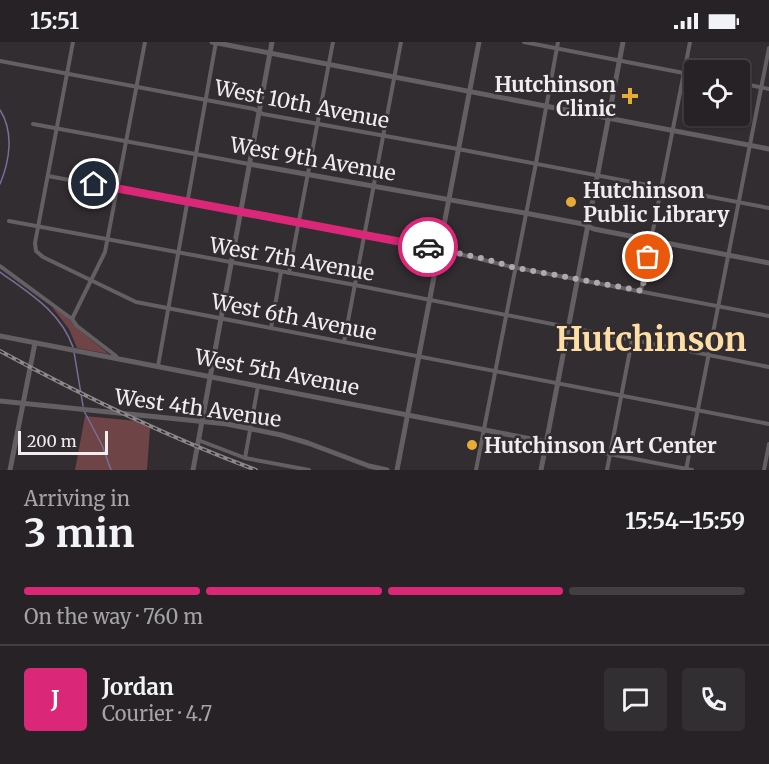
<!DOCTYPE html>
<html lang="en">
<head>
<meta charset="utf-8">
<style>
  :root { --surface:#262225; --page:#322f32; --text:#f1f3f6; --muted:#a4a4a7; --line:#423f42; --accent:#db2777 }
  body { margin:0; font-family:Merriweather,serif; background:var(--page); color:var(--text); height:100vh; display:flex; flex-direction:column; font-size:22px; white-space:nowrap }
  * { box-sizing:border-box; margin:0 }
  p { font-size:20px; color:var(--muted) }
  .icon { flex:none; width:33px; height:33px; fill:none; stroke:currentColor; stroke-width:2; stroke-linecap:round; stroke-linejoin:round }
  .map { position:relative; height:428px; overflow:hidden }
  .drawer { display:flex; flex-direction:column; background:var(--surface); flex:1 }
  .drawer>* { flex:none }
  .buttons { position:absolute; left:684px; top:18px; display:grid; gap:12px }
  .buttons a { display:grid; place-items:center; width:66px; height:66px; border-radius:6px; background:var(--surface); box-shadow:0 2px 4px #0004,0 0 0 2px var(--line); font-size:30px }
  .scale { position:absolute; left:18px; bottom:15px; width:90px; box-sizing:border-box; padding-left:6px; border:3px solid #f0edef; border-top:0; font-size:16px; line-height:21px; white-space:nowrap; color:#f0edef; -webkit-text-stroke:4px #322d31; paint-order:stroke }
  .pin { position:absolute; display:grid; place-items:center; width:51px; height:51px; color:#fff; margin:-26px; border:3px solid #fff; border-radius:50%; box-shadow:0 2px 6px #0007 }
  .courier { position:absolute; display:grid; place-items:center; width:60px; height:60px; margin:-30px; border:4px solid #db2777; border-radius:50%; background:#fff; color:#222; box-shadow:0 2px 8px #0007 }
  .head em { font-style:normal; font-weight:700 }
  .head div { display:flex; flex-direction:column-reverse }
  .head { display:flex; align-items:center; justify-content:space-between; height:102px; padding:0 24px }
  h1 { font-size:39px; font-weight:700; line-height:45px }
  .bar { display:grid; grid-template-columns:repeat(4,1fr); gap:9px 6px; align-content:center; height:72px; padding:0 24px }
  .bar i { height:8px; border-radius:4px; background:var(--line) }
  .bar .selected { background:var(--accent) }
  .bar p { grid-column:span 4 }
  .line { display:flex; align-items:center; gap:15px; padding:0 24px; border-top:2px solid var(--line) }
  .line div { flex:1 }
  .round { display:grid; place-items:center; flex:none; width:63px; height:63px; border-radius:6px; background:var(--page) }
  .status { display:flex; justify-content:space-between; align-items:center; height:42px; padding:0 30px; background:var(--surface); direction:ltr }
  .status svg { height:16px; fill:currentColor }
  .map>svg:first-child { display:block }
  .green { fill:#6e4446 }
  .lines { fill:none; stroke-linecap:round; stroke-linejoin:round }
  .stream { stroke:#766f9b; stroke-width:1.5 }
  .street { stroke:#645f63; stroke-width:4 }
  .secondary { stroke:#645f63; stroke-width:5 }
  .rail-casing { stroke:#8b878a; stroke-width:4 }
  .rail { stroke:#322d31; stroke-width:1.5; stroke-dasharray:4.5; stroke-linecap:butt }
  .done { stroke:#aeaaac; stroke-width:6; stroke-dasharray:0 10.8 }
  .route { stroke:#db2777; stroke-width:8 }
  .poi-dot { fill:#e7ac36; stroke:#322d31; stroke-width:2 }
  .labels { text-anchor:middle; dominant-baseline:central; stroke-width:5; stroke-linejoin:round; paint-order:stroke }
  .poi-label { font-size:21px; font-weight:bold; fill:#f0edef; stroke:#322d31; text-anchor:start }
  .street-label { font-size:21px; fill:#f0edef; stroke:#322d31 }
  .town-label { font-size:33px; font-weight:bold; fill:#ffdea6; stroke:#322d31 }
</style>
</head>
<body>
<div class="status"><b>15:51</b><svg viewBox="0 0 49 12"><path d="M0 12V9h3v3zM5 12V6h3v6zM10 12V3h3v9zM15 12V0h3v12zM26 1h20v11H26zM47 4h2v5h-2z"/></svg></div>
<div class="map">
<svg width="769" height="428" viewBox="0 0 769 428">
  <rect width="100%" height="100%" fill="#322d31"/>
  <g class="green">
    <polygon points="52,265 65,273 78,287 109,312 77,306 69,287"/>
    <polygon points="85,374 137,379 150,386 147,428 75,428"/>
  </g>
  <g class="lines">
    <g class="stream">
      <path d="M0,68C14,90 10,118 0,142"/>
      <path d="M0,230C30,252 60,269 73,305"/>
      <polyline points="74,310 83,364"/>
      <polyline points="84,369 102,403 111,428"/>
    </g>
    <g class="street">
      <polyline points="73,0 35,201 36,209 43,215 136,260 769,382"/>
      <polyline points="524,0 694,33"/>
      <polyline points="0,19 254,67 263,72 458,107 769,166"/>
      <polyline points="740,41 769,47"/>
      <polyline points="33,82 249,122"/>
      <polyline points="48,134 439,207 512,225 769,274"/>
      <polyline points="9,179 355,243 769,325"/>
      <polyline points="0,224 72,277 77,284 116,314 115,316"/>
      <polyline points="289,231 333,0"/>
      <polyline points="641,249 690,0"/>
      <polyline points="72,277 105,210 145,0"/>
      <polyline points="271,286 281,230"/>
      <polyline points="344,300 401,0"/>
      <polyline points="158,324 216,0"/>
      <polyline points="198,398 245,416 309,428"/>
      <polyline points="547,400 692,428"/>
      <polyline points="245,416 258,344"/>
      <polyline points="476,428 536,121 558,0"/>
      <polyline points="607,428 632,298"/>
      <polyline points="686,428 769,6"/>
      <polyline points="764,428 769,402"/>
    </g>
    <g class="secondary">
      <polyline points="212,0 769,107"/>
      <polyline points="249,122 530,172 583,182 594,187 769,221"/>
      <polyline points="0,294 547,400"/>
      <polyline points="0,359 227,382 281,393 308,401 369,424 387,428"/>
      <polyline points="10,428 35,301"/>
      <polyline points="193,428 272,0"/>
      <polyline points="397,428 479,0"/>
      <polyline points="541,428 623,0"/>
    </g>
    <g class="rail-casing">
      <path id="rail" d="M0,309C83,354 168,395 256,428"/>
    </g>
    <use href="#rail" class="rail"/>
  </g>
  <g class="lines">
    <polyline class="done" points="428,205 486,217 512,225 642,249 648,215"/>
    <polyline class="route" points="94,142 428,205"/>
  </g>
  <g class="poi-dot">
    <path d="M627 45h6v6h6v6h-6v6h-6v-6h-6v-6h6z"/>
    <circle cx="571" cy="160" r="6"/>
    <circle cx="472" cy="403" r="6"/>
  </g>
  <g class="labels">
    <g class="poi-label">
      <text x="616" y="42" text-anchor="end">Hutchinson<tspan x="616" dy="24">Clinic</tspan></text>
      <text x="583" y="148">Hutchinson<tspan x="583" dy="24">Public Library</tspan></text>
      <text x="484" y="403">Hutchinson Art Center</text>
    </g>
    <g class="street-label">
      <text transform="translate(302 62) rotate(11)">West 10th Avenue</text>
      <text transform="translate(313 117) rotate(10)">West 9th Avenue</text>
      <text transform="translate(292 217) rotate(10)">West 7th Avenue</text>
      <text transform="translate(294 275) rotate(11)">West 6th Avenue</text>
      <text transform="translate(277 330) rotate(11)">West 5th Avenue</text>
      <text transform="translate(198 366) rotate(8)">West 4th Avenue</text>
    </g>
    <g class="town-label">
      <text x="651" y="297">Hutchinson</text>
    </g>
  </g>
</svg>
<div class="buttons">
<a><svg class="icon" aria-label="locate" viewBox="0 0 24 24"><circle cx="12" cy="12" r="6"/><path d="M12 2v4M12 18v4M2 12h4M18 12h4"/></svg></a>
</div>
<div class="scale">200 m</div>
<div class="pin" style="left:648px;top:215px;background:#ea580c"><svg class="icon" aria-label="bag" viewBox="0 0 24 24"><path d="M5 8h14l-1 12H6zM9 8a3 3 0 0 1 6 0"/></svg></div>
<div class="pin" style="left:94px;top:142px;background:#1f2937"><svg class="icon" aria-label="home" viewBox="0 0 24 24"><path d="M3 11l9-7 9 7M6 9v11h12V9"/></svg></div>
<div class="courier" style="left:428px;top:205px"><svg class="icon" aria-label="car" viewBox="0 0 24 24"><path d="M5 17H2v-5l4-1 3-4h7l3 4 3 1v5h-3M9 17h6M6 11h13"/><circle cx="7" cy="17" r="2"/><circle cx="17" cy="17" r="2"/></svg></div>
</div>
<section class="drawer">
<div class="head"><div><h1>3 min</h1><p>Arriving in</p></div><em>15:54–15:59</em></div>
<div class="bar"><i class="selected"></i><i class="selected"></i><i class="selected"></i><i></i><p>On the way · 760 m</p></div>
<div class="line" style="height:108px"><b class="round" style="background:var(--accent);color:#fff">J</b><div><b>Jordan</b><p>Courier · 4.7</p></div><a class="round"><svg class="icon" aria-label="chat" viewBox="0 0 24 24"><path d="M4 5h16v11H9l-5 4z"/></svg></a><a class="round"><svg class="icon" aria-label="phone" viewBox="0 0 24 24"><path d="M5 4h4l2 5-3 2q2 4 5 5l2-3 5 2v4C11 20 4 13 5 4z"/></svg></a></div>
</section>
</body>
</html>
